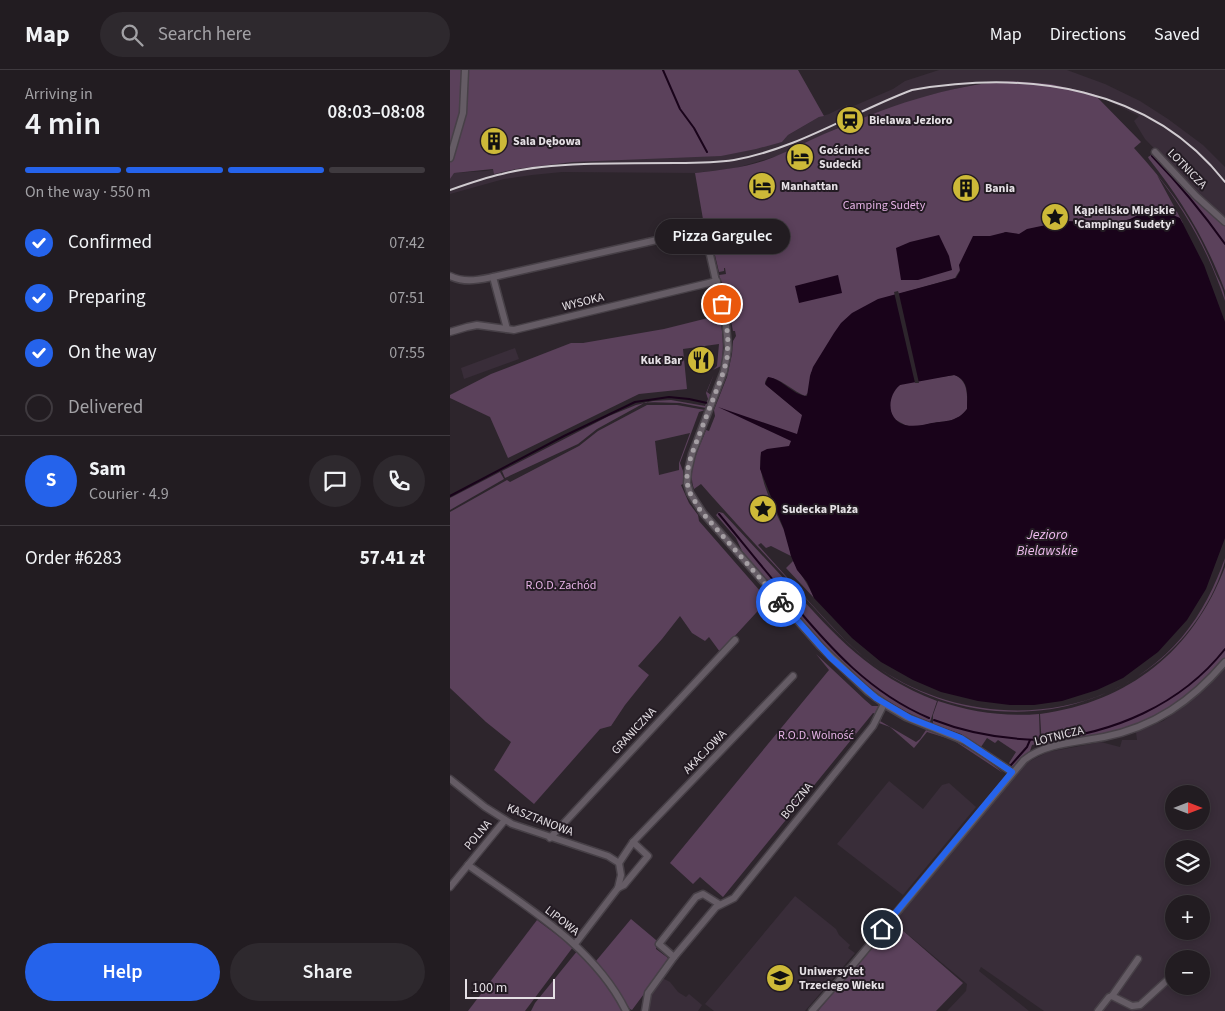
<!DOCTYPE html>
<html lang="en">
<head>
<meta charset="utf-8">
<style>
  :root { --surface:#221c21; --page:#2e292e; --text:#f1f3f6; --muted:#a2a1a5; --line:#3f3a3f; --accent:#2563eb }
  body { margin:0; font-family:"Source Sans 3",sans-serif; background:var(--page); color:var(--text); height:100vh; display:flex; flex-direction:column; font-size:19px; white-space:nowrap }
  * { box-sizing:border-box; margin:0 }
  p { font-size:16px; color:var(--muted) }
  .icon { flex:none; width:28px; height:28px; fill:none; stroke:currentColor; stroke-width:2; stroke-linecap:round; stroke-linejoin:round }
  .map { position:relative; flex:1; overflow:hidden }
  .sheet { display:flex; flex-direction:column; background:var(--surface); width:450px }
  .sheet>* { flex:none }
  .needle { width:32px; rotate:90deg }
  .buttons { position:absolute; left:715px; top:715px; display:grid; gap:10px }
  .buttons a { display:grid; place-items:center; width:45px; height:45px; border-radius:50%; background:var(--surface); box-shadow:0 2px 8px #0003,0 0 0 1px var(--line); font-size:25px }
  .scale { position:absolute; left:15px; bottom:12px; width:90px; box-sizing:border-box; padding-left:5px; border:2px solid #e5e0e5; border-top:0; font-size:14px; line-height:18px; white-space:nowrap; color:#e5e0e5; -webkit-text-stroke:4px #231b23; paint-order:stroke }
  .pin { position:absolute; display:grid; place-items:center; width:42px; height:42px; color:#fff; margin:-21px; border:2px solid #fff; border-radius:50%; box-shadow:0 1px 5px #0007 }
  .courier { position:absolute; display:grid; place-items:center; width:50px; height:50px; margin:-25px; border:4px solid #2563eb; border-radius:50%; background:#fff; color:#222; box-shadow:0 1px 6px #0007 }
  .bubble { position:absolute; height:35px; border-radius:18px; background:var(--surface); box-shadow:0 2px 8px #0003,0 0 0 1px var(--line); font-size:16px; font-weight:600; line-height:35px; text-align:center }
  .summary em { font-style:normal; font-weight:600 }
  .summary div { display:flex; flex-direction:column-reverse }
  .summary { display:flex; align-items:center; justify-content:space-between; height:85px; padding:0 25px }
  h1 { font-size:32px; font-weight:600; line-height:38px }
  .bar { display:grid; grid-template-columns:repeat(4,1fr); gap:8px 5px; align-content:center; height:60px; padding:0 25px }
  .bar i { height:6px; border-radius:4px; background:var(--line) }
  .bar .current { background:var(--accent) }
  .bar p { grid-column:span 4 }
  .line { display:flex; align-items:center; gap:12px; padding:0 25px; border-top:1px solid var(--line) }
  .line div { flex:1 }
  .round { display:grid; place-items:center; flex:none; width:52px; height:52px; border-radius:26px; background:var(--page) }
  ol { padding:0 25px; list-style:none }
  li { display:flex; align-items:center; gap:15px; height:55px }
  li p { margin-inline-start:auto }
  li .icon { padding:5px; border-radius:50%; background:var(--accent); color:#fff; stroke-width:4 }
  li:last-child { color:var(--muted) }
  li i { width:28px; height:28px; border:2px solid var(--line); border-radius:50% }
  .cta { display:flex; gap:10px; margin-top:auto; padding:10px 25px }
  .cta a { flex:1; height:58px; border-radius:30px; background:var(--accent); color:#fff; font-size:20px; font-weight:600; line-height:58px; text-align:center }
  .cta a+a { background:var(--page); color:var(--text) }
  header { display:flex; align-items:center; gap:30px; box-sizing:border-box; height:70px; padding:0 25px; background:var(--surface); border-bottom:1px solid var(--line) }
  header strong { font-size:24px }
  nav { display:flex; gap:28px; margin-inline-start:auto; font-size:18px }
  .search { width:350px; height:45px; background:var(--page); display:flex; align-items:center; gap:12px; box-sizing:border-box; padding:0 18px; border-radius:28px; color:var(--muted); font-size:19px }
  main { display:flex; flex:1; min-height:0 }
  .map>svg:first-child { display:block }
  .built { fill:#392d39; fill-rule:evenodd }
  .green { fill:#5b415b; fill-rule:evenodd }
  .water { fill:#19031a; fill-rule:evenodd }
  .pier { fill:#2d252c }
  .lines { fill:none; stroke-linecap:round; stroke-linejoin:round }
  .stream { stroke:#19031a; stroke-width:2 }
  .minor-casing { stroke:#474047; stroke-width:9 }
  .minor { stroke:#655c65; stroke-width:6 }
  .rail { stroke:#d0cbd0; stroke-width:2 }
  .done { stroke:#a59fa4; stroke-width:5; stroke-dasharray:0 9 }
  .route { stroke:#2563eb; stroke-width:6 }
  .labels { text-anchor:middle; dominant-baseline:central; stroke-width:4; stroke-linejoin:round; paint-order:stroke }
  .poi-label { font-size:12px; font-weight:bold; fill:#e5e0e5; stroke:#231b23; text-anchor:start }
  .street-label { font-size:12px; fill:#e5e0e5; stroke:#231b23 }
  .park-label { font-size:12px; fill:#e5b2e5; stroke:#231b23 }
  .water-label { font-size:14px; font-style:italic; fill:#efbcef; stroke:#231b23 }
</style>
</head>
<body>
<header>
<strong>Map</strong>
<div class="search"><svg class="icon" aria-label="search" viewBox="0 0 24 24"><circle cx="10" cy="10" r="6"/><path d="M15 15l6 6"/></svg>Search here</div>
<nav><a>Map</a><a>Directions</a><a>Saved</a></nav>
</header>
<main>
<section class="sheet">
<div class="summary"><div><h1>4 min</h1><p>Arriving in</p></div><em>08:03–08:08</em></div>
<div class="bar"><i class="current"></i><i class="current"></i><i class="current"></i><i></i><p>On the way · 550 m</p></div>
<ol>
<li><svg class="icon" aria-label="check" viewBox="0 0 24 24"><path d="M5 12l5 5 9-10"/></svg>Confirmed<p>07:42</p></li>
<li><svg class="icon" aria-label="check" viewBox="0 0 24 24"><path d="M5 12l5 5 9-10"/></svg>Preparing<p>07:51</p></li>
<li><svg class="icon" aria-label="check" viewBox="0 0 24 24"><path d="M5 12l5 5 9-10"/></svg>On the way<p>07:55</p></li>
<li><i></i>Delivered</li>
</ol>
<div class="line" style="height:90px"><b class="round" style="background:var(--accent);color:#fff">S</b><div><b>Sam</b><p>Courier · 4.9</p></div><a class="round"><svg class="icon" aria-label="chat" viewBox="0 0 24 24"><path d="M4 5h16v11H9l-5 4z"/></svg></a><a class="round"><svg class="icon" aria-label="phone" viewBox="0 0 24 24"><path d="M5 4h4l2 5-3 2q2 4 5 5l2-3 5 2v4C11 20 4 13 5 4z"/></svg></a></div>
<div class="line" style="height:65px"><div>Order #6283</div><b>57.41 zł</b></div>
<div class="cta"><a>Help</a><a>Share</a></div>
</section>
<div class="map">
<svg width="775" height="941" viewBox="0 0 775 941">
  <rect width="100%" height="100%" fill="#2d252c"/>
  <g class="built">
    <polygon points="489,0 617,0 655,14 690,31 718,49 753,75 775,97 775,151 695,69 684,51 689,46 644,24 601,14 563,11 526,14 480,25 390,57 327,86 286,98 245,103 112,102 82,105 54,109 0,124 0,109 3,103 36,101 61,96 332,72 338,65 369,47 379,44 397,35 399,38 443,19 455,11"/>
    <polygon points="65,278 69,289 14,309 11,298"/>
    <path d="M775,599V941H594L531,897L529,901L579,941H497L516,921L517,914L443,852L451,842L574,694L598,682L651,672L670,677L672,670H687L686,662L713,651L730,639L751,623ZM724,724H751V751H724ZM724,779H751V806H724ZM724,834H751V861H724ZM724,889H751V916H724Z"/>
    <polygon points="439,711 473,739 492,715 499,713 526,737 453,825 387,774"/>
    <polygon points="345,826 386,859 389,865 400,875 398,878 405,883 355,941 264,941 255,934"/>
    <polygon points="212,908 220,912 228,922 236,927 239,924 252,935 248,941 197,941 201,922"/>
  </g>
  <g class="green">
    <polygon points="0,0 348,0 374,46 369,47 338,65 332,72 306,79 271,86 122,92 66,99 44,104 43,99 4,103 0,109"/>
    <path d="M563,11L601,14L644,24L691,72L684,78C718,115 746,153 765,202C769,211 775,221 775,231C760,185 737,143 707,105L733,153L715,142L646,159L629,152L619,151L576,160L572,167L555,162L510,200L505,208L449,224L468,310L505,305C519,312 517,326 517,339C508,352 495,351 482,353C474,355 467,358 459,356C452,355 448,349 441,349L439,322L453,313L464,311L361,302L359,322L355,326C344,322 328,306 317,308L315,312L316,315L351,344L370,352L342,371L340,377L311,383C307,408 323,435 333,458L336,460L341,486L321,476L316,478L311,473L308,475C327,496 345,516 364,537C384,559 405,582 430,599C523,661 657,656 732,567C752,543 765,516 775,488C775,494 772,500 770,506C756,543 730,577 697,600C612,660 500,654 419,591C392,570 370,544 347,519C314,484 281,448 251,414L244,419C237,399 249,379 256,360L259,361L265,346L264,340L277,307L282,284L283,271L286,266L285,261H283L274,215L271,211L269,205L276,204L275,198H274V201L269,202L258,156L254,155L245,103C269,100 293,98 316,90C336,83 355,72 374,64C435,38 497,14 563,11Z"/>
    <path d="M703,84L775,154V221C757,172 731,129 699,89L698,87Z"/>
    <path d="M257,215H260L264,220C270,246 276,269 271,296L263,300L267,296L269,274L233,279L237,319L189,324L58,388L40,347L0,328V325L41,304L121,273H133L214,259L266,246Z"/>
    <polygon points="264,304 257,322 261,325 256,338 230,333 196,332 147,359 128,374 55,408 52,401 159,346 186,335 203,331 221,330 255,336 258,329 256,323"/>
    <path d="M197,335H227L255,340L249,342L230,393L233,401V414L231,415L239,433L248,445L249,451L318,530L270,582L259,567L255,571L242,563L230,546L212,569L188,596L199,605L175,635L161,656L150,659L84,734L44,700L61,672L36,652L0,618V442L57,410L60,412L129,376L148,361ZM240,363L229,393V400L209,405L205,371Z"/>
    <polygon points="50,402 54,409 0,440 0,428"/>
    <polygon points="269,442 273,443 338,513 328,523 292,481 286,468 266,445"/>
    <path d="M343,491C350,504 359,515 364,528L336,498Z"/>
    <path d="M775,497V589C754,613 724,641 694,653C661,665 626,670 592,677L590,644C679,632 743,581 775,497Z"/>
    <path d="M339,515C387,567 419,605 487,631L480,652C416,629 373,573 330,524Z"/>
    <polygon points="366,584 415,630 422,636 430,636 426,644 423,643 273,827 250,807 243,814 220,793 379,600"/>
    <path d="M488,631C521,642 555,647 589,644L590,673L582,675L580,681L562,697L559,693L566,682L548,670L545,673L537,668L531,677L511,664L483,654V645Z"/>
    <path d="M430,644L432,648L430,651L466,672L470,669L476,660C505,669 530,683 553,703L503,670L477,662L464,678L440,657L429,653Z"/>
    <polygon points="181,849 206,870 206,879 218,888 217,893 182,940 180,939 146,891"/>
    <polygon points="87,850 123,877 75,941 18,941"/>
    <polygon points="443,852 513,913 486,941 368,941"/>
    <polygon points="128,880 150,906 173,941 81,941 85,933"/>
  </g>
  <g class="water">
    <path d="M700,137L711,143L716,142L730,148L754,195L775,252V468L756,519L737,550L708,582L673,608L647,620L612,631L584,635H560L528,631L491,622L463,610L431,592L402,568L364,528L357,512L347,500L341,486L333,457L310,399L311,382L317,379L339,376L341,371L268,337L347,364L352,345L317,316L315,314L318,307C333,309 342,325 357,326L360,306L363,297L384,263L391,253L402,243L428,229L506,208L510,201L509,195L523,166H540L556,162L569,164L577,159L615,151L634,152L641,157H651L680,149L690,144L696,138ZM504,305C520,310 517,326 517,339C507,352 496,351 482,353C473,355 464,357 455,355C436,349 437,326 450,315Z"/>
    <polygon points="489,165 499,186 502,200 468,210 451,210 446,178 460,172"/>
    <polygon points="388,205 392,223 349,233 345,216"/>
  </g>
  <polygon class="pier" points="448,221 449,224 469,313 465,313 444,222"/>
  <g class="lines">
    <g class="stream">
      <polyline points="213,0 230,39 244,58 257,82"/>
      <path d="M702,86C729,114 753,143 775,174"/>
      <polyline points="0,426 114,366 185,332 219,327 239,329 257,333"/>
      <path d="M269,444C293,473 316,502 340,530C380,578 420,623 479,648"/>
      <path d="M484,650C517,663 553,669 589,670"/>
      <path d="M593,670C662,664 731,635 775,579"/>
      <polyline points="561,695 577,677 580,670"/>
    </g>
    <g class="minor-casing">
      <g id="minor">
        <polyline points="705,82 746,126 775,152"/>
        <polyline points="0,88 13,43 15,0"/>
        <path d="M0,206C15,213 27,210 43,207L238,163L252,161L255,163L276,255L278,278L274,301L242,384L238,401L237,413L240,423L253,443L370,576L417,621L439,637L456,647L515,671L562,702"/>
        <polyline points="43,207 57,259"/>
        <polyline points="0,262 17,257 27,255 64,260 267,211"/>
        <polyline points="0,709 35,737 62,754 158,786 169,793 171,805 168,818 125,874"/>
        <polyline points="100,768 285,570"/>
        <polyline points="169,793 183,772 343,606"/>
        <path d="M18,795C75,836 144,876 176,941"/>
        <polyline points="0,817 55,750"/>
        <polyline points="168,818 174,815 198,786 183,772"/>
        <polyline points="224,887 209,874 246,827 253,824 269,834"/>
        <polyline points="662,926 682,936 690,935 724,904"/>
        <polyline points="195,941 198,923 224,887 266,837 284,828 423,656 434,634"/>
        <path d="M362,941L402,896L574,690C595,673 628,672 654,667C704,657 742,631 775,592"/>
        <polyline points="648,941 659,927 662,926 688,889"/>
      </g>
    </g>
    <use href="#minor" class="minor"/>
    <path class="rail" d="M0,120C17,114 34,108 52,104C78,97 107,95 134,94C165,93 195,93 226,93C245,93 265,93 284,90C347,79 403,42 462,20C577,0 700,16 775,112"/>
  </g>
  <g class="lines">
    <polyline class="done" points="272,234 278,265 277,290 272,306 241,386 237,402 237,413 240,423 250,440 331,532"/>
    <polyline class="route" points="331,532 381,588 426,628 460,648 511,668 562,702 432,859"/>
  </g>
  <defs>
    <g id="station-disc" transform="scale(1.4375)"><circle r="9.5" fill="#cdb938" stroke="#231b23"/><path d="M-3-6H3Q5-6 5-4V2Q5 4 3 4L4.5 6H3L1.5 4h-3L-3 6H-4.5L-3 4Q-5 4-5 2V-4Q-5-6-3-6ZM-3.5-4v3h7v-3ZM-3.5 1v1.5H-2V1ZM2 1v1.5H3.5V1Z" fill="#111"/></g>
    <g id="building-disc" transform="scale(1.4375)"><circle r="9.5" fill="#cdb938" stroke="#231b23"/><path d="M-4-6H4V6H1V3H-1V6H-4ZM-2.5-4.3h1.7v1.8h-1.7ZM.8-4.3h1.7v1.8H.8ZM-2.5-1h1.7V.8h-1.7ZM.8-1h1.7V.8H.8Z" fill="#111"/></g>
    <g id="hotel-disc" transform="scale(1.4375)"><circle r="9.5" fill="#cdb938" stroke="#231b23"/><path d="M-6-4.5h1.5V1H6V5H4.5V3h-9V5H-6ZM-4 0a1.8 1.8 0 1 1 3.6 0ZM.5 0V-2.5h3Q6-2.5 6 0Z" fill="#111"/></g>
    <g id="sight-disc" transform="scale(1.4375)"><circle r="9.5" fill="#cdb938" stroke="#231b23"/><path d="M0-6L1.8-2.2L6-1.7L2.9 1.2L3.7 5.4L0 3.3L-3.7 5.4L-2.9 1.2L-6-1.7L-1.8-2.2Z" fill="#111"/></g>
    <g id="restaurant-disc" transform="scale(1.4375)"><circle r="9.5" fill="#cdb938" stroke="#231b23"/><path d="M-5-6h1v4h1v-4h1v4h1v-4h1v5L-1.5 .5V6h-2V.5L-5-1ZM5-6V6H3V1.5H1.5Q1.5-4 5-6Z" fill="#111"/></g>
    <g id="university-disc" transform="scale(1.4375)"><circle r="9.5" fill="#cdb938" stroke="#231b23"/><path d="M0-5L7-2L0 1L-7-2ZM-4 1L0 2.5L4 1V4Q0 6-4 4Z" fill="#111"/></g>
  </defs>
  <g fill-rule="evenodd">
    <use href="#station-disc" x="400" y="50"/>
    <use href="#building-disc" x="44" y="71"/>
    <use href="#hotel-disc" x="350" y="87"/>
    <use href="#hotel-disc" x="312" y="116"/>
    <use href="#building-disc" x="516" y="118"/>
    <use href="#sight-disc" x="605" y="147"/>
    <use href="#restaurant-disc" x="251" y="290"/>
    <use href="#sight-disc" x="313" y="439"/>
    <use href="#university-disc" x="330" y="908"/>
  </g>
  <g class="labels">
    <g class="poi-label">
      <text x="419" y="50">Bielawa Jezioro</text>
      <text x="63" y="71">Sala Dębowa</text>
      <text x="369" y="80">Gościniec<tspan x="369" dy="14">Sudecki</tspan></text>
      <text x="331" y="116">Manhattan</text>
      <text x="535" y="118">Bania</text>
      <text x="624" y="140">Kąpielisko Miejskie<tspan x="624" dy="14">'Campingu Sudety'</tspan></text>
      <text x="232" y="290" text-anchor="end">Kuk Bar</text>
      <text x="332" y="439">Sudecka Plaża</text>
      <text x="349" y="901">Uniwersytet<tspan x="349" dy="14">Trzeciego Wieku</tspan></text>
    </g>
    <g class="street-label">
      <text transform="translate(737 99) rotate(46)">LOTNICZA</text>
      <text transform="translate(133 232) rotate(-14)">WYSOKA</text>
      <text transform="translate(184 661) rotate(-47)">GRANICZNA</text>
      <text transform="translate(609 666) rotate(-14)">LOTNICZA</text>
      <text transform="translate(255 682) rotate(-46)">AKACJOWA</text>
      <text transform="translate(347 731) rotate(-51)">BOCZNA</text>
      <text transform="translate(90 750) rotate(21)">KASZTANOWA</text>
      <text transform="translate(28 765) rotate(-50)">POLNA</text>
      <text transform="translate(112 851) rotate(38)">LIPOWA</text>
    </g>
    <g class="park-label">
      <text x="434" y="135">Camping Sudety</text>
      <text x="111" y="515">R.O.D. Zachód</text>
      <text x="366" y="665">R.O.D. Wolność</text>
    </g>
    <g class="water-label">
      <text x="597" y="465">Jezioro<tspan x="597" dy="16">Bielawskie</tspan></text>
    </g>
  </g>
</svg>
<div class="buttons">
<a><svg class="needle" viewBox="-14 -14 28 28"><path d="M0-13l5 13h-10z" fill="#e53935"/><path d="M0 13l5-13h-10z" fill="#a2a1a5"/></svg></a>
<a><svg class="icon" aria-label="layers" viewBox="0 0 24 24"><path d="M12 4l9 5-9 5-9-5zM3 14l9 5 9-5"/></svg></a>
<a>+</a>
<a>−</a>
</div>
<div class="scale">100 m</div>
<div class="pin" style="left:272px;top:234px;background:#ea580c"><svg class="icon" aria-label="bag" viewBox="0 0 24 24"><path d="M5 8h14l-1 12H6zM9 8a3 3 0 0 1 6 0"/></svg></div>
<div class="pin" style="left:432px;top:859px;background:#1f2937"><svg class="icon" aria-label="home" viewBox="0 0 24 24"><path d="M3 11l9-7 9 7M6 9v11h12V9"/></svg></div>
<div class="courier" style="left:331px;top:532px"><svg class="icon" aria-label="bike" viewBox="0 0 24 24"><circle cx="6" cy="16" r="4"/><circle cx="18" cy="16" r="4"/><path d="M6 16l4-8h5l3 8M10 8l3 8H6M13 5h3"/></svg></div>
<div class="bubble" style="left:205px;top:149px;width:135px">Pizza Gargulec</div>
</div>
</main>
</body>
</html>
